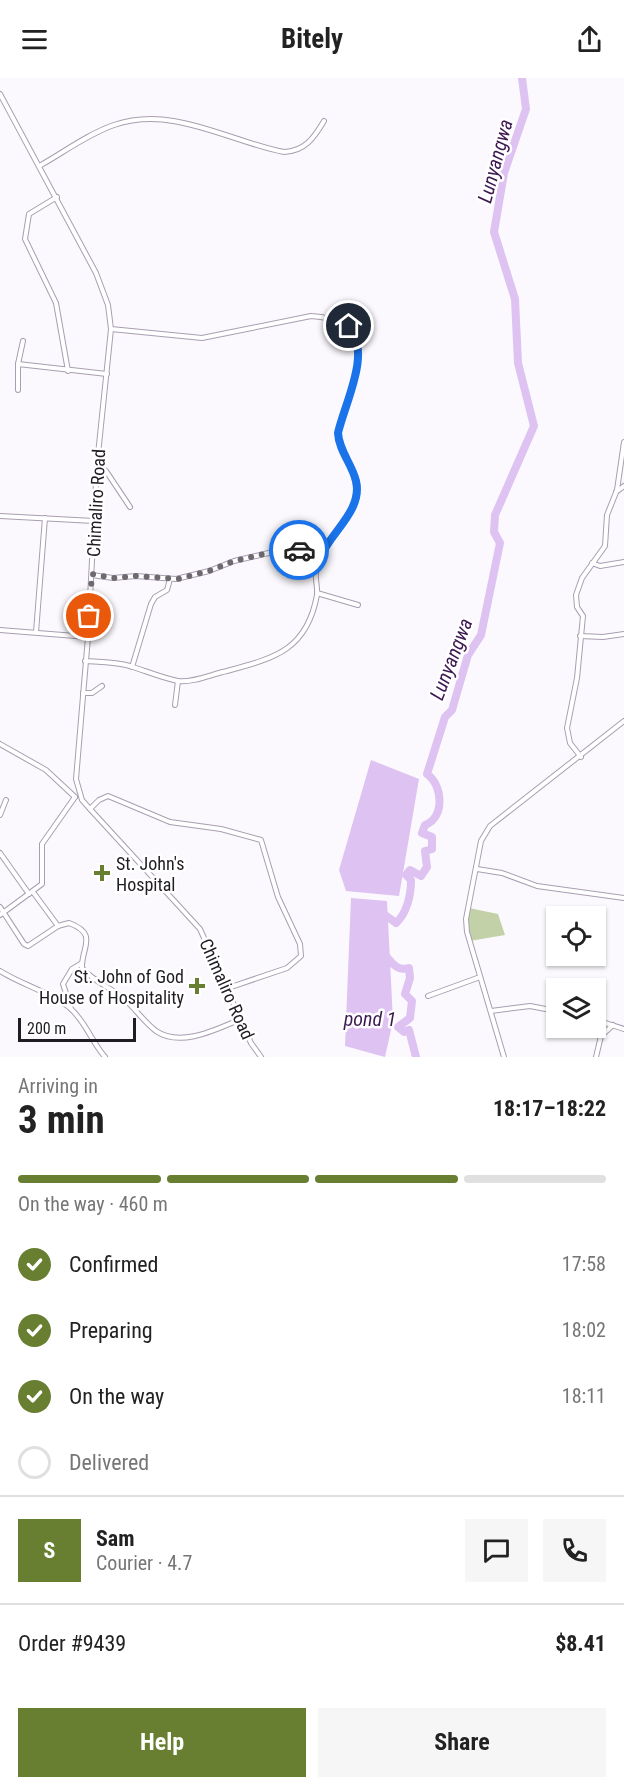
<!DOCTYPE html>
<html lang="en">
<head>
<meta charset="utf-8">
<style>
  :root { --surface:#fff; --page:#f6f6f6; --text:#222; --muted:#767676; --line:#e0e0e0; --accent:#687e30 }
  body { margin:0; font-family:"Roboto Condensed",sans-serif; background:var(--page); color:var(--text); height:100vh; display:flex; flex-direction:column; font-size:22px; white-space:nowrap }
  * { box-sizing:border-box; margin:0 }
  p { font-size:20px; color:var(--muted) }
  .icon { flex:none; width:33px; height:33px; fill:none; stroke:currentColor; stroke-width:2; stroke-linecap:round; stroke-linejoin:round }
  .map { position:relative; height:979px; overflow:hidden }
  .side { display:flex; flex-direction:column; background:var(--surface); flex:1 }
  .side>* { flex:none }
  .tools { position:absolute; left:546px; top:828px; display:grid; gap:12px }
  .tools a { display:grid; place-items:center; width:60px; height:60px; border-radius:0px; background:var(--surface); box-shadow:0 2px 4px #0004; font-size:30px }
  .scale { position:absolute; left:18px; bottom:15px; width:118px; box-sizing:border-box; padding-left:6px; border:3px solid #201c23; border-top:0; font-size:16px; line-height:21px; white-space:nowrap; color:#201c23; -webkit-text-stroke:4px #fff; paint-order:stroke }
  .pin { position:absolute; display:grid; place-items:center; width:51px; height:51px; color:#fff; margin:-26px; border:3px solid #fff; border-radius:50%; box-shadow:0 2px 6px #0007 }
  .courier { position:absolute; display:grid; place-items:center; width:60px; height:60px; margin:-30px; border:4px solid #1a73e8; border-radius:50%; background:#fff; color:#222; box-shadow:0 2px 8px #0007 }
  .summary em { font-style:normal; font-weight:700 }
  .summary div { display:flex; flex-direction:column-reverse }
  .summary { display:flex; align-items:center; justify-content:space-between; height:102px; padding:0 18px }
  h1 { font-size:39px; font-weight:700; line-height:45px }
  .bar { display:grid; grid-template-columns:repeat(4,1fr); gap:9px 6px; align-content:center; height:72px; padding:0 18px }
  .bar i { height:8px; border-radius:4px; background:var(--line) }
  .bar .on { background:var(--accent) }
  .bar p { grid-column:span 4 }
  .line { display:flex; align-items:center; gap:15px; padding:0 18px; border-top:2px solid var(--line) }
  .line div { flex:1 }
  .round { display:grid; place-items:center; flex:none; width:63px; height:63px; border-radius:0px; background:var(--page) }
  ol { padding:0 18px; list-style:none }
  li { display:flex; align-items:center; gap:18px; height:66px }
  li p { margin-inline-start:auto }
  li .icon { padding:6px; border-radius:50%; background:var(--accent); color:#fff; stroke-width:4 }
  li:last-child { color:var(--muted) }
  li i { width:33px; height:33px; border:3px solid var(--line); border-radius:50% }
  .action { display:flex; gap:12px; margin-top:auto; padding:12px 18px }
  .action a { flex:1; height:69px; border-radius:0px; background:var(--accent); color:#fff; font-size:24px; font-weight:700; line-height:69px; text-align:center }
  .action a+a { background:var(--page); color:var(--text) }
  header { display:flex; justify-content:space-between; align-items:center; height:78px; padding:0 18px; background:var(--surface); font-size:27px; font-weight:700 }
  .map>svg:first-child { display:block }
  .green { fill:#c3d1a8 }
  .water { fill:#dec2f2 }
  .lines { fill:none; stroke-linecap:round; stroke-linejoin:round }
  .river { stroke:#dec2f2; stroke-width:8 }
  .minor-casing { stroke:#a99eb1; stroke-width:6 }
  .minor { stroke:#fff; stroke-width:4 }
  .done { stroke:#6d696f; stroke-width:6; stroke-dasharray:0 10.8 }
  .route { stroke:#1a73e8; stroke-width:8 }
  .poi-dot { fill:#687e30; stroke:#fff; stroke-width:2 }
  .labels { text-anchor:middle; dominant-baseline:central; stroke-width:5; stroke-linejoin:round; paint-order:stroke }
  .street-label { font-size:18px; fill:#201c23; stroke:#fff }
  .poi-label { font-size:18px; fill:#201c23; stroke:#fff; text-anchor:start }
  .water-label { font-size:20px; font-style:italic; fill:#3d1951; stroke:#fff }
</style>
</head>
<body>
<header><svg class="icon" aria-label="menu" viewBox="0 0 24 24"><path d="M4 6h16M4 12h16M4 18h16"/></svg>Bitely<svg class="icon" aria-label="share" viewBox="0 0 24 24"><path d="M12 15V3M7 8l5-5 5 5M5 13v7h14v-7"/></svg></header>
<div class="map">
<svg width="624" height="979" viewBox="0 0 624 979">
  <rect width="100%" height="100%" fill="#fbf9fd"/>
  <polygon class="green" points="469,830 498,836 505,857 470,863 467,851"/>
  <g class="water">
    <polygon points="371,682 419,701 399,818 346,813 339,792"/>
    <polygon points="351,820 387,823 393,943 385,979 345,968"/>
  </g>
  <g class="lines">
    <g class="river">
      <path d="M379,839L385,837L396,845C407,835 411,817 411,802L406,797L410,792L421,798L427,789L425,773L432,771V759L422,755L425,747C445,740 443,707 427,696L445,639L452,632L468,577L481,557L500,465L494,454L495,437L534,348L518,285L515,221L494,154L504,95L526,31L522,0"/>
      <path d="M384,876C391,883 396,894 409,890L410,900L405,916L412,923L410,940L398,949L404,954L409,952L416,979"/>
    </g>
    <g class="minor-casing">
      <g id="minor">
        <polyline points="0,16 96,195 108,227 111,251 97,386 88,559 76,701 82,722 90,731 200,851 251,965 261,979"/>
        <path d="M41,87C64,74 88,56 114,47C173,27 227,63 284,74C305,73 314,60 324,43"/>
        <polyline points="57,119 29,136 25,161 56,225 68,293"/>
        <polyline points="18,286 23,263"/>
        <polyline points="18,312 18,286 107,296"/>
        <polyline points="97,386 106,393 130,429"/>
        <polyline points="616,414 624,408"/>
        <polyline points="0,438 94,443"/>
        <polyline points="592,485 600,488 624,484"/>
        <polyline points="92,497 113,500 136,498 176,501 209,493 234,483 286,471 321,478"/>
        <polyline points="317,515 358,527"/>
        <polyline points="0,552 88,559"/>
        <polyline points="36,554 45,440"/>
        <polyline points="580,558 603,559 624,556"/>
        <path d="M85,583C100,584 116,584 130,588C146,593 162,600 178,603C193,605 212,596 227,593C275,580 307,572 317,517C318,510 315,502 316,495C319,464 353,445 356,415C358,393 339,376 338,355C349,306 390,243 311,238L202,260L111,251"/>
        <polyline points="132,589 151,526 155,519 167,512 170,501"/>
        <polyline points="83,615 92,615 102,608"/>
        <polyline points="175,627 178,603"/>
        <polyline points="0,666 46,692 75,719"/>
        <polyline points="581,679 570,665 567,650 577,600 583,538 577,529 576,517 582,500 605,468 607,437 617,412 624,364"/>
        <polyline points="90,731 99,722 108,718 170,744 221,751 261,762 278,819 300,866 301,878 287,890 228,910"/>
        <polyline points="0,737 6,722"/>
        <polyline points="0,775 29,816"/>
        <polyline points="477,791 502,795 537,808 624,820"/>
        <polyline points="33,814 58,848"/>
        <path d="M0,829L24,866L28,868L58,848L69,845C99,856 81,870 82,890C94,904 110,909 123,920C135,930 144,944 156,953C181,970 217,951 241,941"/>
        <polyline points="0,837 42,806 42,766 75,719"/>
        <path d="M0,893C22,907 50,914 70,930C86,944 91,963 105,979"/>
        <polyline points="428,918 480,899"/>
        <polyline points="71,931 63,906 72,891 82,885"/>
        <polyline points="491,933 530,928 556,933"/>
        <polyline points="596,942 624,951"/>
        <polyline points="504,979 467,854 466,841 481,763 490,748 624,643"/>
        <polyline points="596,979 601,958 613,947"/>
      </g>
    </g>
    <use href="#minor" class="minor"/>
  </g>
  <g class="lines">
    <polyline class="done" points="89,538 92,496 113,500 136,498 178,501 209,493 234,483 286,471 299,472"/>
    <path class="route" d="M299,472L321,478C331,454 363,432 356,403C352,386 339,373 338,355C345,324 372,275 349,248"/>
  </g>
  <g class="poi-dot">
    <path d="M99 786h6v6h6v6h-6v6h-6v-6h-6v-6h6z"/>
    <path d="M194 899h6v6h6v6h-6v6h-6v-6h-6v-6h6z"/>
  </g>
  <g class="labels">
    <g class="street-label">
      <text transform="translate(96 425) rotate(-87)">Chimaliro Road</text>
      <text transform="translate(227 911) rotate(66)">Chimaliro Road</text>
    </g>
    <g class="poi-label">
      <text x="116" y="785">St. John's<tspan x="116" dy="21">Hospital</tspan></text>
      <text x="184" y="898" text-anchor="end">St. John of God<tspan x="184" dy="21">House of Hospitality</tspan></text>
    </g>
    <g class="water-label">
      <text transform="translate(495 83) rotate(-75)">Lunyangwa</text>
      <text transform="translate(451 581) rotate(-69)">Lunyangwa</text>
      <text x="370" y="941">pond 1</text>
    </g>
  </g>
</svg>
<div class="tools">
<a><svg class="icon" aria-label="locate" viewBox="0 0 24 24"><circle cx="12" cy="12" r="6"/><path d="M12 2v4M12 18v4M2 12h4M18 12h4"/></svg></a>
<a><svg class="icon" aria-label="layers" viewBox="0 0 24 24"><path d="M12 4l9 5-9 5-9-5zM3 14l9 5 9-5"/></svg></a>
</div>
<div class="scale">200 m</div>
<div class="pin" style="left:89px;top:538px;background:#ea580c"><svg class="icon" aria-label="bag" viewBox="0 0 24 24"><path d="M5 8h14l-1 12H6zM9 8a3 3 0 0 1 6 0"/></svg></div>
<div class="pin" style="left:349px;top:248px;background:#1f2937"><svg class="icon" aria-label="home" viewBox="0 0 24 24"><path d="M3 11l9-7 9 7M6 9v11h12V9"/></svg></div>
<div class="courier" style="left:299px;top:472px"><svg class="icon" aria-label="car" viewBox="0 0 24 24"><path d="M5 17H2v-5l4-1 3-4h7l3 4 3 1v5h-3M9 17h6M6 11h13"/><circle cx="7" cy="17" r="2"/><circle cx="17" cy="17" r="2"/></svg></div>
</div>
<section class="side">
<div class="summary"><div><h1>3 min</h1><p>Arriving in</p></div><em>18:17–18:22</em></div>
<div class="bar"><i class="on"></i><i class="on"></i><i class="on"></i><i></i><p>On the way · 460 m</p></div>
<ol>
<li><svg class="icon" aria-label="check" viewBox="0 0 24 24"><path d="M5 12l5 5 9-10"/></svg>Confirmed<p>17:58</p></li>
<li><svg class="icon" aria-label="check" viewBox="0 0 24 24"><path d="M5 12l5 5 9-10"/></svg>Preparing<p>18:02</p></li>
<li><svg class="icon" aria-label="check" viewBox="0 0 24 24"><path d="M5 12l5 5 9-10"/></svg>On the way<p>18:11</p></li>
<li><i></i>Delivered</li>
</ol>
<div class="line" style="height:108px"><b class="round" style="background:var(--accent);color:#fff">S</b><div><b>Sam</b><p>Courier · 4.7</p></div><a class="round"><svg class="icon" aria-label="chat" viewBox="0 0 24 24"><path d="M4 5h16v11H9l-5 4z"/></svg></a><a class="round"><svg class="icon" aria-label="phone" viewBox="0 0 24 24"><path d="M5 4h4l2 5-3 2q2 4 5 5l2-3 5 2v4C11 20 4 13 5 4z"/></svg></a></div>
<div class="line" style="height:78px"><div>Order #9439</div><b>$8.41</b></div>
<div class="action"><a>Help</a><a>Share</a></div>
</section>
</body>
</html>
